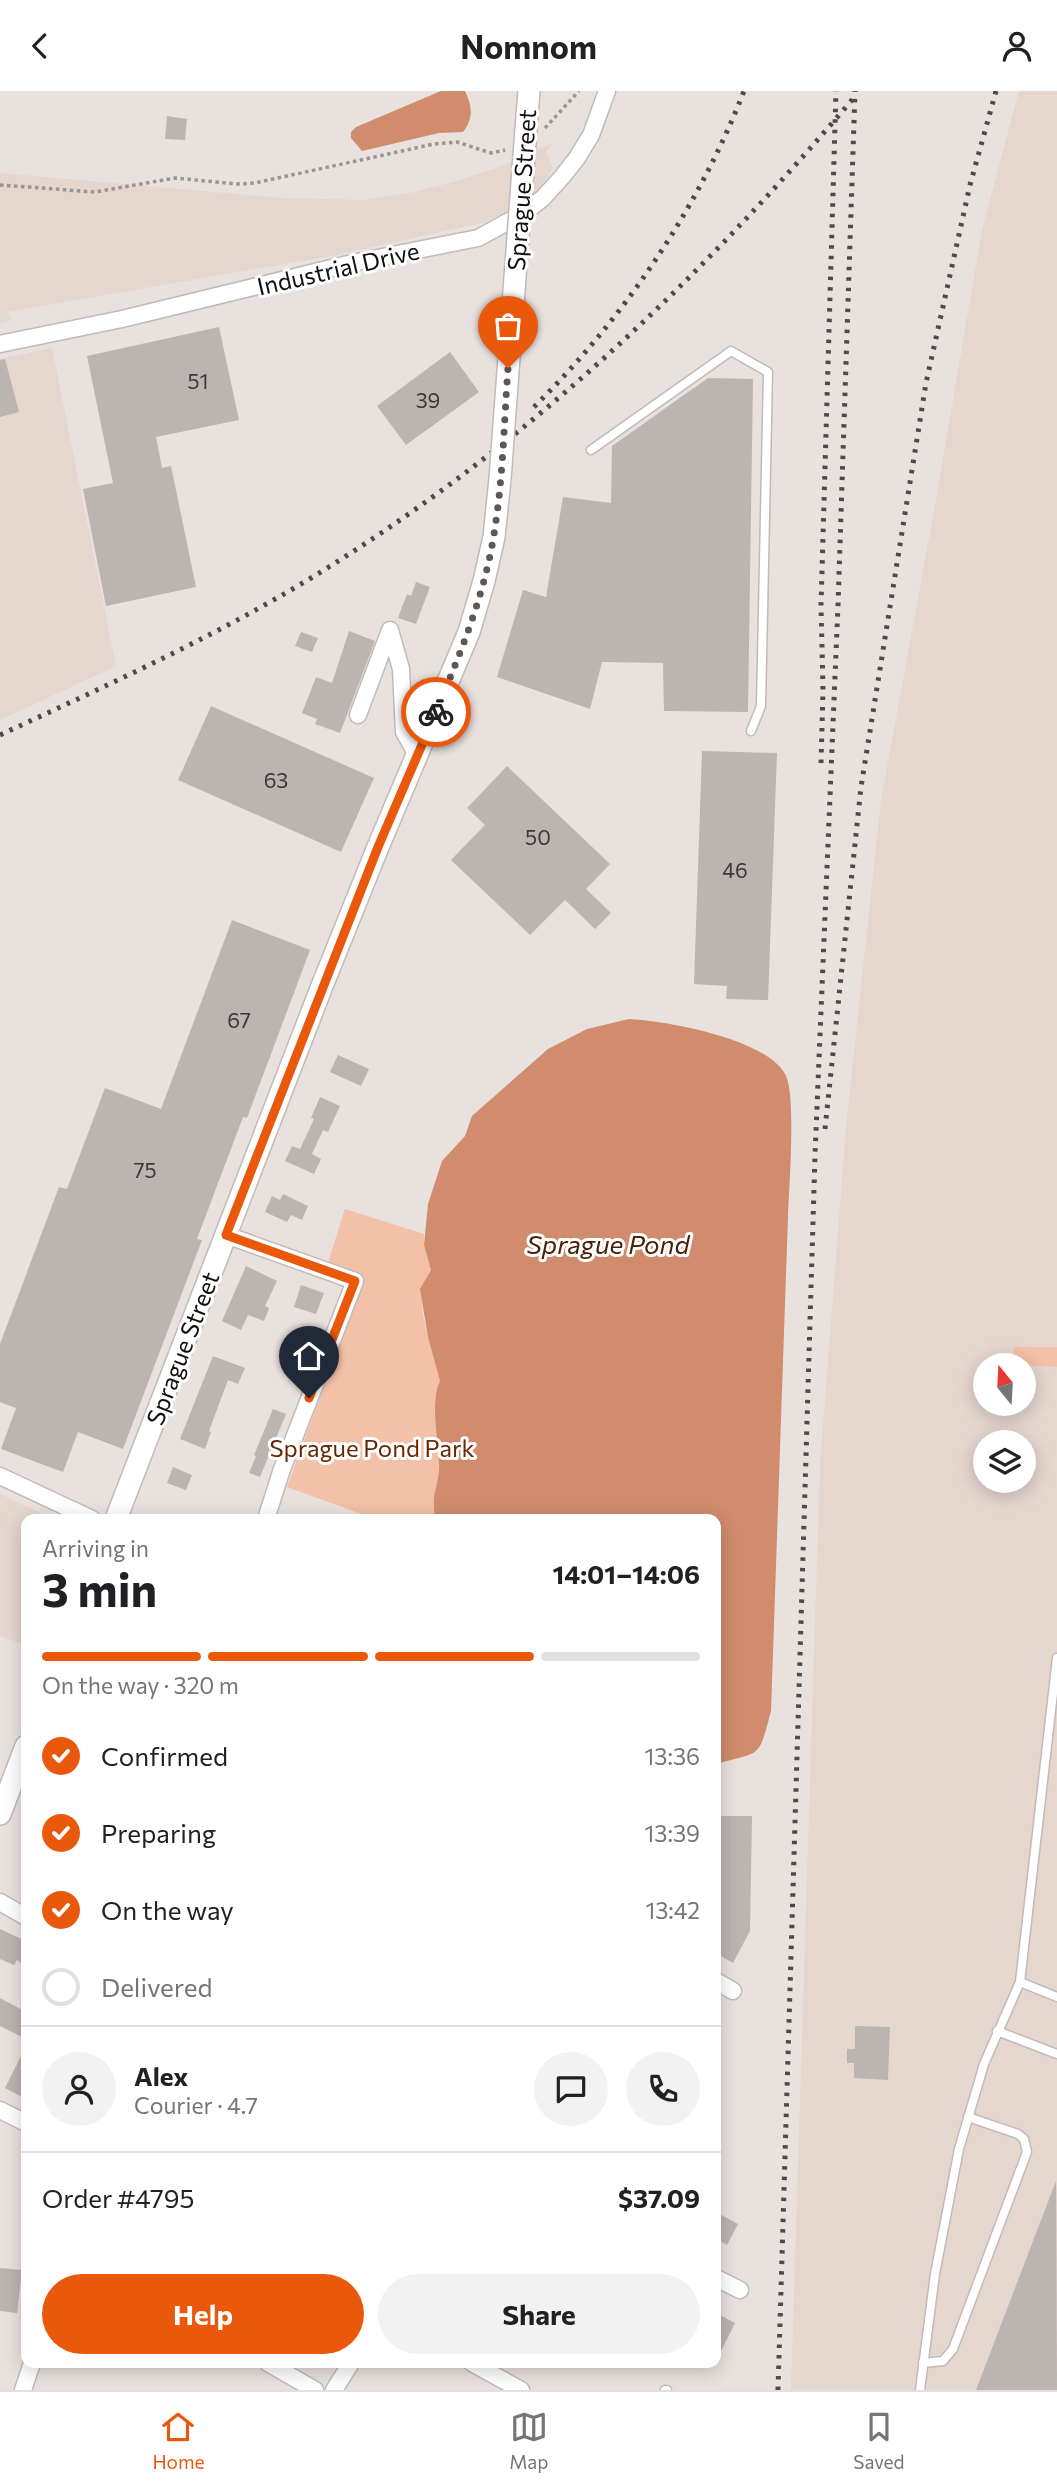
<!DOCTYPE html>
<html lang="en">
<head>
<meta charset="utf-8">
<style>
  :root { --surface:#fff; --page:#f2f2f2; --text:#202124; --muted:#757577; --line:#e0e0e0; --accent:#ea580c }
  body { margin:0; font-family:Commissioner,sans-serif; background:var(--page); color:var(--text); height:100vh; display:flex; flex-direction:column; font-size:26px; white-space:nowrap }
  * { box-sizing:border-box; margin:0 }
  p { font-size:23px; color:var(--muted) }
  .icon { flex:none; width:38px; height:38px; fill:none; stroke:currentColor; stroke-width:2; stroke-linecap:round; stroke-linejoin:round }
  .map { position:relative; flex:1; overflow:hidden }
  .drawer { position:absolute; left:21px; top:1423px; width:700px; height:854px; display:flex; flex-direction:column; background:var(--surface); border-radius:14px; box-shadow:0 4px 18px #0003 }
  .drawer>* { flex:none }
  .needle { width:46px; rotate:342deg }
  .controls { position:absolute; left:973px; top:1262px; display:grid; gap:14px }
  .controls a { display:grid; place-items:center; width:63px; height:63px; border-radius:50%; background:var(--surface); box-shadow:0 4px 18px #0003; font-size:35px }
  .pin { position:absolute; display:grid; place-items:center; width:60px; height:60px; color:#fff; margin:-72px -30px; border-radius:50% 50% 50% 0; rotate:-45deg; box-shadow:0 0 7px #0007 }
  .pin .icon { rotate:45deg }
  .courier { position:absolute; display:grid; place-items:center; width:70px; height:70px; margin:-35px; border:5px solid #ea580c; border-radius:50%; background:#fff; color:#222; box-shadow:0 2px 9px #0007 }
  .overview em { font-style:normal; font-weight:700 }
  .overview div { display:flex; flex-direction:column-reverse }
  .overview { display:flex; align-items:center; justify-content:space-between; height:119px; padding:0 21px }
  h1 { font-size:46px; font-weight:700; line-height:52px }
  .bar { display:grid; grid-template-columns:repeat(4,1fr); gap:10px 7px; align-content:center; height:84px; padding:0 21px }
  .bar i { height:9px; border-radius:5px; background:var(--line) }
  .bar .current { background:var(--accent) }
  .bar p { grid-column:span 4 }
  .line { display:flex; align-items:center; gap:18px; padding:0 21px; border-top:2px solid var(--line) }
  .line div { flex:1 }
  .round { display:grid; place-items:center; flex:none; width:74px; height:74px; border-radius:37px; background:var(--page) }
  ol { padding:0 21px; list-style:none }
  li { display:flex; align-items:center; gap:21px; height:77px }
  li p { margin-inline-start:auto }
  li .icon { padding:7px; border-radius:50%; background:var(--accent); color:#fff; stroke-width:4 }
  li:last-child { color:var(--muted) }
  li i { width:38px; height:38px; border:4px solid var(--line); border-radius:50% }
  .action { display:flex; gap:14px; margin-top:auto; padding:14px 21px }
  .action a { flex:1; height:80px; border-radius:42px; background:var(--accent); color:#fff; font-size:28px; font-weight:700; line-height:80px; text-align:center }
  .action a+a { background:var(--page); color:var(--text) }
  header { display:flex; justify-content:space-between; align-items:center; height:91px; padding:0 21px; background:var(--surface); font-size:32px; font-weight:700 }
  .menu { display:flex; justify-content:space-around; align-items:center; height:98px; border-top:2px solid var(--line); background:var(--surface); font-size:19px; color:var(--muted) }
  .menu a { display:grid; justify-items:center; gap:4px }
  .menu .current { color:var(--accent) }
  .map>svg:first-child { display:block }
  .built { fill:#e5d6ce; fill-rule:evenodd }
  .green { fill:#f3c0a8 }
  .water { fill:#d08c6c }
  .building { fill:#bcb4b1 }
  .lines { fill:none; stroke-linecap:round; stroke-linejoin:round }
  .lane-casing { stroke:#c2bab7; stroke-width:11 }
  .street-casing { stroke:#c2bab7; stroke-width:19 }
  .secondary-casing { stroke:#c2bab7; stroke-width:24 }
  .path { stroke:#9a9492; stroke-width:3.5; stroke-dasharray:3.5 3.5; stroke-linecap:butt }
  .lane { stroke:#fff; stroke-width:8 }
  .street { stroke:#fff; stroke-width:16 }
  .secondary { stroke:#fff; stroke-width:21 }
  .rail { stroke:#4f4a49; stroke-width:5; stroke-dasharray:3.5 7; stroke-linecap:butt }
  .secondary-bridge-casing { stroke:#c2bab7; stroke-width:24; stroke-linecap:butt }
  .secondary-bridge { stroke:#fff; stroke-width:21 }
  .done { stroke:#5d5857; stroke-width:7; stroke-dasharray:0 12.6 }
  .route { stroke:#ea580c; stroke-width:9 }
  .labels { text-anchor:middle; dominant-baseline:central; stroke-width:6; stroke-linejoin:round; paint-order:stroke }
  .number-label { font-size:21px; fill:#3c3837 }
  .street-label { font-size:24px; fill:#120f0e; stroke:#fff }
  .park-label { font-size:24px; fill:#652701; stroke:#fff }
  .water-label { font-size:26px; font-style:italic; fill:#4c2008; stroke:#fff }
</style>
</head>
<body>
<header><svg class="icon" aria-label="back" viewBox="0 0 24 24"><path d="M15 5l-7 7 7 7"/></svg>Nomnom<svg class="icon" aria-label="person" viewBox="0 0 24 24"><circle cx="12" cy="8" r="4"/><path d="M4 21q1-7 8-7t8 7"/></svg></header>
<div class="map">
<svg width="1057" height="2299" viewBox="0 0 1057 2299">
  <rect width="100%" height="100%" fill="#e9e1de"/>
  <g class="built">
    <path d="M1019,0H1057V2299H791L820,1374L846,1037L881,709L936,409L982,139ZM985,1274H1024V1312H985ZM985,1351H1024V1390H985Z"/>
    <polygon points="553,52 546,61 553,77 542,96 519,116 482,132 336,164 7,221 12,229 0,232 0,82 281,107 364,109 415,101 453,91 497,77"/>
    <polygon points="52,257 116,575 0,629 0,268"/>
    <polygon points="0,1403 54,1428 26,1428 26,1554 0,1545"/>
  </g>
  <g class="green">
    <path d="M345,1118L424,1143V1154L431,1179C408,1210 435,1257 440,1290C430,1311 438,1349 439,1372C440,1383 436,1395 434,1406C433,1413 435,1420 434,1428H375L287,1396L364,1186L328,1172Z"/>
    <polygon points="1014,1256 1057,1256 1057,1276 1013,1274"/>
  </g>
  <g class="water">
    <path d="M441,0H465C472,15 474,27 463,41L439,42L362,60L351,47V41L356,36Z"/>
    <path d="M629,928C667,930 769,948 786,985C796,1007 789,1096 788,1125L771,1620C758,1669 762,1660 716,1673V1428H434C435,1420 433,1413 434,1406C436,1395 440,1383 439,1372C438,1349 430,1310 440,1290L428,1246L420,1198L431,1179L424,1154L428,1113L442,1070L465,1045L472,1025L548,958L587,938Z"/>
  </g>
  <g class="building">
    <polygon points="167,25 187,28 185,49 165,48"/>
    <polygon points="219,236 239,329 156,346 162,377 171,375 196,496 106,515 83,398 113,392 87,265"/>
    <polygon points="450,261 479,301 406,354 377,315"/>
    <polygon points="5,268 19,321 0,326 0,269"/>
    <polygon points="708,287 753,288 748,621 664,620 663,572 602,571 590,618 497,586 523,499 546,506 563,406 611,412 612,355"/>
    <polygon points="416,491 430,496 416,533 398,527 407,503 411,505"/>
    <polygon points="349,540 375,550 340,642 315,633 317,628 302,622 316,586 332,592"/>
    <polygon points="301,541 318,547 312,561 295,555"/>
    <polygon points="211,615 374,687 341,761 178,689"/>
    <polygon points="702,660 777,662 768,909 726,908 727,895 694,893"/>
    <polygon points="507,675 610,773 586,798 611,822 595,838 565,809 530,844 451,769 485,734 467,717"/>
    <polygon points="232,829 310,859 247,1027 243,1026 197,1148 202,1149 123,1358 78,1341 63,1381 1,1358 16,1317 0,1311 0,1253 59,1096 67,1098 105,997 161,1018"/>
    <polygon points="338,964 369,978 361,995 330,981"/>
    <polygon points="320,1006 340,1015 328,1041 323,1039 312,1063 321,1068 314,1083 285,1070 292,1055 300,1058 314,1028 311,1027"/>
    <polygon points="283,1103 308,1115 302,1129 291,1124 287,1131 265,1121 272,1105 280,1109"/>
    <polygon points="246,1175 277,1190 265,1215 269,1217 264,1230 248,1224 241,1239 222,1230"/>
    <polygon points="301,1194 324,1202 316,1223 294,1216"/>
    <polygon points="213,1265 245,1277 238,1293 228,1289 209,1340 211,1341 205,1358 180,1348"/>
    <polygon points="273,1318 286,1323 260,1386 249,1382 256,1365 254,1364"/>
    <polygon points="173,1376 192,1384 186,1399 167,1392"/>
    <polygon points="721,1725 752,1725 750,1840 733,1872 716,1862 716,1802 721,1792"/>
    <polygon points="0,1838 26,1850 26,1861 21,1872 17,1869 14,1874 0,1868"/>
    <polygon points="0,1907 26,1921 26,1948 0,1935"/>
    <polygon points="855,1935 890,1936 888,1989 854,1987 854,1972 847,1972 847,1958 855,1958"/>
    <polygon points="26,1955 26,2008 5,1997"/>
    <polygon points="1056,2090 1057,2299 976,2299"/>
    <polygon points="716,2121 738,2133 727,2154 716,2148"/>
    <polygon points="0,2177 22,2179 17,2222 0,2220"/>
    <polygon points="716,2222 735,2232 716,2270"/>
  </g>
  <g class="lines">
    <g class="lane-casing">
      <g id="lane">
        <polyline points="591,359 731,260 768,281 761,615 751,640"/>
        <polyline points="1020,1891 1057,1906"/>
        <polyline points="997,1940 1057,1963"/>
        <polyline points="923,2272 943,2270 953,2258 1027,2061 1024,2048 1018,2043 968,2026"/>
        <polyline points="665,2299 667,2299"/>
        <polyline points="920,2299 935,2183 959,2058 984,1973 1020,1891 1057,1567"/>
      </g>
    </g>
    <g class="street-casing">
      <g id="street">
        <polyline points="0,253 122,228 352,172 478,147 524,122 543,107 562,86 577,67 591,44 607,0"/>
        <polyline points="358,624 390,539 401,578 404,641 417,664"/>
        <polyline points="226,1144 355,1190 282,1378 266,1428"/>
        <polyline points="0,1385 92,1428"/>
        <polyline points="0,1811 26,1826"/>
        <polyline points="716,1890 733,1900"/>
        <polyline points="0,2019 26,2032"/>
        <polyline points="716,2187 740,2199"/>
        <polyline points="268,2272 315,2299"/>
        <polyline points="472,2272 521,2299"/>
        <polyline points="23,2299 32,2272"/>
        <polyline points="334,2299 351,2272"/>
      </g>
    </g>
    <g class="secondary-casing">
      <g id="secondary">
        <polyline points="527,25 529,0"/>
        <polyline points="116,1428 322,895 378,756 469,541 484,490 494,446 500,388"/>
        <polyline points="0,1723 26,1655"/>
      </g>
    </g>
    <g class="path">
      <polyline points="545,37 579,0"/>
      <polyline points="0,94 95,101 175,87 237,93 255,92 434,53 457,51 491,62 505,59"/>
    </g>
    <use href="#lane" class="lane"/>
    <use href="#street" class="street"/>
    <use href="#secondary" class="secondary"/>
    <g class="rail">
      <path d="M534,316C624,227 698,118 744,0"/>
      <path d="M0,644C110,593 221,543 324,479C531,350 701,188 857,3"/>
      <polyline points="821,672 823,600 821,514 836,0"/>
      <polyline points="825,1038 861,696 926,292 970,94 996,0"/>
      <polyline points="778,2299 815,1064 838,514 855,0"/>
    </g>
    <g class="secondary-bridge-casing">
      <polyline id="secondary-bridge" points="500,388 527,25"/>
    </g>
    <use href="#secondary-bridge" class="secondary-bridge"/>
  </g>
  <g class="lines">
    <path class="done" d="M436,621C460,563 484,506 494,443C503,389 504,332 508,277"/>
    <polyline class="route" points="309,1307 355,1190 226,1144 378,756 436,621"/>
  </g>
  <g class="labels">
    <g class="number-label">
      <text x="198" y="289">51</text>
      <text x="428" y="308">39</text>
      <text x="276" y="688">63</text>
      <text x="538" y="745">50</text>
      <text x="735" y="778">46</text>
      <text x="239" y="928">67</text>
      <text x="145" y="1078">75</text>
    </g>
    <g class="street-label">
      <text transform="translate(521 99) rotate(-86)">Sprague Street</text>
      <text transform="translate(338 177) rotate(-13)">Industrial Drive</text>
      <text transform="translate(182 1257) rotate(-69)">Sprague Street</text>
    </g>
    <g class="park-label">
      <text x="372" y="1356">Sprague Pond Park</text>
    </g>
    <g class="water-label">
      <text x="608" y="1152">Sprague Pond</text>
    </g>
  </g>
</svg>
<div class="controls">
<a><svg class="needle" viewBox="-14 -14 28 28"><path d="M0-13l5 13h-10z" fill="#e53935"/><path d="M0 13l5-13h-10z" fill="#757577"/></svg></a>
<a><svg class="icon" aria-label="layers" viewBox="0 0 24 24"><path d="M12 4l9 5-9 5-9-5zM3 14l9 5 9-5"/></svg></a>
</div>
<div class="pin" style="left:508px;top:277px;background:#ea580c"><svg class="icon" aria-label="bag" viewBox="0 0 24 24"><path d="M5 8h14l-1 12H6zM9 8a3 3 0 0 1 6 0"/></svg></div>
<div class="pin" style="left:309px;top:1307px;background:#1f2937"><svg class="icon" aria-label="home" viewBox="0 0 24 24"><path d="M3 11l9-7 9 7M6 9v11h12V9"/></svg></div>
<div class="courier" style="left:436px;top:621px"><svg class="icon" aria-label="bike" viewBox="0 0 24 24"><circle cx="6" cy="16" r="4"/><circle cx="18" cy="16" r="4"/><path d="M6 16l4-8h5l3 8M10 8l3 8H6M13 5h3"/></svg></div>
<section class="drawer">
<div class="overview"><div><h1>3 min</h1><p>Arriving in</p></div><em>14:01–14:06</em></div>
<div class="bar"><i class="current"></i><i class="current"></i><i class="current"></i><i></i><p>On the way · 320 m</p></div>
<ol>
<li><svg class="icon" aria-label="check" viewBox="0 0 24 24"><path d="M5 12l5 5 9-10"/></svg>Confirmed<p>13:36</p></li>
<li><svg class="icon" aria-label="check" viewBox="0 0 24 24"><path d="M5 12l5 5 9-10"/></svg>Preparing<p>13:39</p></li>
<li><svg class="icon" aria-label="check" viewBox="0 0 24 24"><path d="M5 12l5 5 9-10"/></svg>On the way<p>13:42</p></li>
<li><i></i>Delivered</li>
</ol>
<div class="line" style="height:126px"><a class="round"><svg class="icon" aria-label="person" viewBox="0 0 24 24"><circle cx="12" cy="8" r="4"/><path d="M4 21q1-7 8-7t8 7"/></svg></a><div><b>Alex</b><p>Courier · 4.7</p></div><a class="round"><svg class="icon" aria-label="chat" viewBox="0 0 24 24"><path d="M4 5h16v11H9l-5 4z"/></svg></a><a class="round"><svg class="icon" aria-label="phone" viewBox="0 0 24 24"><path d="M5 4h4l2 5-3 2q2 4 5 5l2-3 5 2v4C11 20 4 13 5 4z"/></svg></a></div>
<div class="line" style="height:91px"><div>Order #4795</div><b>$37.09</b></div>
<div class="action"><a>Help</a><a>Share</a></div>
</section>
</div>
<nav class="menu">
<a class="current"><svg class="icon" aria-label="home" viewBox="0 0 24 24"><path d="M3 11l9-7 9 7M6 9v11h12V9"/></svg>Home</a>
<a><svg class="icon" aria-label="map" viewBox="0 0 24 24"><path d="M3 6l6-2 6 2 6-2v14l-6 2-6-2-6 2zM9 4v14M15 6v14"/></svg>Map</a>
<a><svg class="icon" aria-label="saved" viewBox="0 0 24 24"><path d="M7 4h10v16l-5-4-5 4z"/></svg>Saved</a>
</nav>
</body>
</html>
